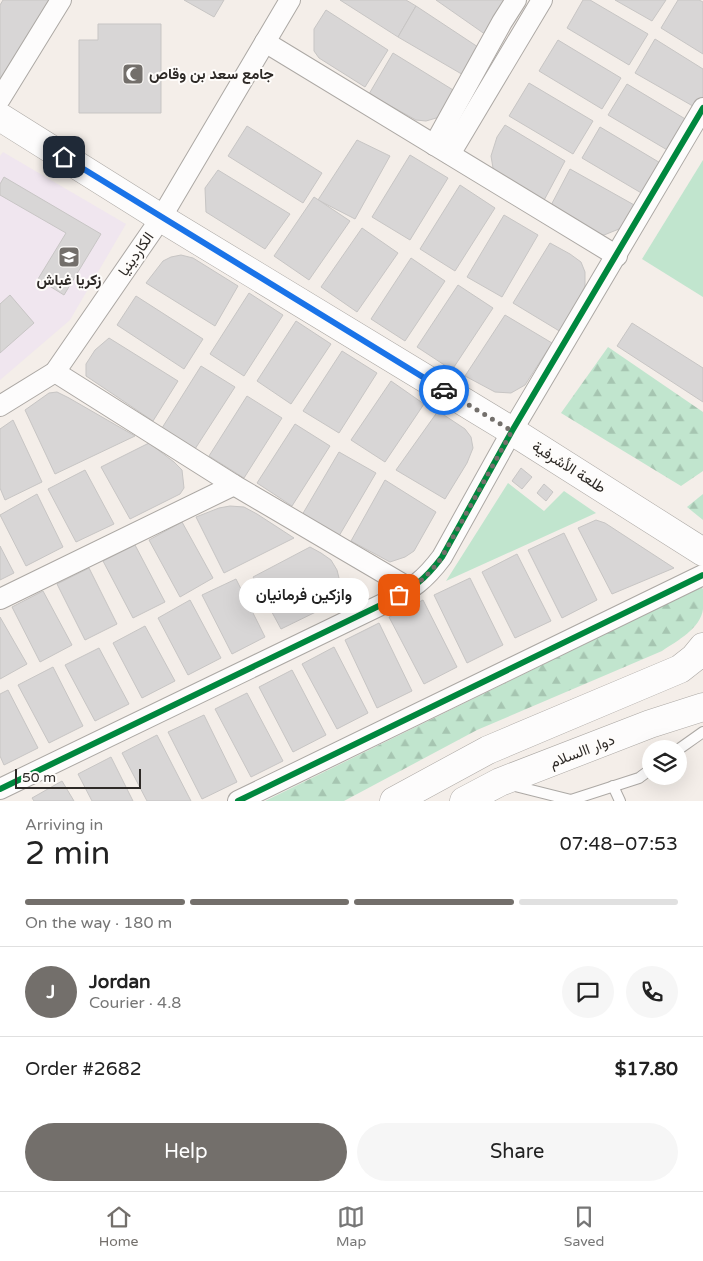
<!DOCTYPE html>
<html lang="en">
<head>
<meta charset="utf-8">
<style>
  :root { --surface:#fff; --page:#f6f6f6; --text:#222; --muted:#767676; --line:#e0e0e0; --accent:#736f6b }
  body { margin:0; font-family:"Varela Round",Vazirmatn,sans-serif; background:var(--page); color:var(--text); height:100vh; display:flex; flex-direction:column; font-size:19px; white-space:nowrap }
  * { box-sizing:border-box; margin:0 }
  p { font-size:16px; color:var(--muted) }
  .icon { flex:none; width:28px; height:28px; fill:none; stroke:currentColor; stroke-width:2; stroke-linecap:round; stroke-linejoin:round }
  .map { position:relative; height:801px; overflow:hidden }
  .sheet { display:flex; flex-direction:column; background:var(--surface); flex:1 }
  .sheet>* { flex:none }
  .tools { position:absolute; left:642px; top:740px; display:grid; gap:10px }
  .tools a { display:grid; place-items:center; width:45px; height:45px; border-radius:50%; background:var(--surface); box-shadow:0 5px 20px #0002; font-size:25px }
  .scale { position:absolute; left:15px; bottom:12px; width:126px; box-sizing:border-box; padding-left:5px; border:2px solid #2e2a27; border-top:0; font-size:14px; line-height:18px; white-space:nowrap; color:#2e2a27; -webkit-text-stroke:4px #fefcfa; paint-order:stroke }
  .pin { position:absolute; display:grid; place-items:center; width:42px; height:42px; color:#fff; margin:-21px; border-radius:10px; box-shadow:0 2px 8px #0006 }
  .courier { position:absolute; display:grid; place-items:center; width:50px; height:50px; margin:-25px; border:4px solid #1a73e8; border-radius:50%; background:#fff; color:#222; box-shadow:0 1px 6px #0007 }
  .bubble { position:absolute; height:35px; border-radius:18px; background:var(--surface); box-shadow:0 5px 20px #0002; font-size:16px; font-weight:600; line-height:35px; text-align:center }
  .headline em { font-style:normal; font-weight:600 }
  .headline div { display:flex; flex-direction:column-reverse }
  .headline { display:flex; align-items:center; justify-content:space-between; height:85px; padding:0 25px }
  h1 { font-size:32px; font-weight:600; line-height:38px }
  .bar { display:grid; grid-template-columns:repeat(4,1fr); gap:8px 5px; align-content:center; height:60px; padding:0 25px }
  .bar i { height:6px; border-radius:4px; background:var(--line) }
  .bar .selected { background:var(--accent) }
  .bar p { grid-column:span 4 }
  .line { display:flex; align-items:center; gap:12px; padding:0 25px; border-top:1px solid var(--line) }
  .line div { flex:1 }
  .round { display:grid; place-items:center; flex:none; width:52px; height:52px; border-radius:26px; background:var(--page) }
  .cta { display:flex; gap:10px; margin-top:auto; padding:10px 25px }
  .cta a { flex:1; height:58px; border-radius:30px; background:var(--accent); color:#fff; font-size:20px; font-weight:600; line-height:58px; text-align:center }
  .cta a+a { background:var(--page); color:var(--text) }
  .dock { display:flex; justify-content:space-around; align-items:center; height:70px; border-top:1px solid var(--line); background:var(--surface); font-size:14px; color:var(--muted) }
  .dock a { display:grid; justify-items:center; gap:2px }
  .dock .selected { color:var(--accent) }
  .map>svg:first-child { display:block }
  .education { fill:#f0e6ef }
  .grass { fill:#c1e5ce }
  .forest { fill:url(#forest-firs) }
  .building { fill:#d8d6d6; stroke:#c7c5c4 }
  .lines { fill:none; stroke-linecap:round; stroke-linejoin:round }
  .service-casing { stroke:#aca8a4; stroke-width:12 }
  .minor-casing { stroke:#aca8a4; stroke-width:22 }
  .secondary-casing { stroke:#aca8a4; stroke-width:29 }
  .primary-casing { stroke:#aca8a4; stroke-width:29 }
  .service { stroke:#fdfcfc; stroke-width:10 }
  .minor { stroke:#fdfcfc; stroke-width:20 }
  .secondary { stroke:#fdfcfc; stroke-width:28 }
  .primary { stroke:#fdfcfc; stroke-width:28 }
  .cycleway-casing { stroke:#fefcfa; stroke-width:9 }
  .cycleway { stroke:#00873e; stroke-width:6 }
  .done { stroke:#736f6b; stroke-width:5; stroke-dasharray:0 9 }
  .route { stroke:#1a73e8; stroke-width:6 }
  .labels { text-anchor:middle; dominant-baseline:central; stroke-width:4; stroke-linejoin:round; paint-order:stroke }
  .poi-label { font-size:15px; font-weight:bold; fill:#2e2a27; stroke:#fefcfa; text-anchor:start }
  .street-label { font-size:15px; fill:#2e2a27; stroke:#fefcfa }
</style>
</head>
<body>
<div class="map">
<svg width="703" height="801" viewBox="0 0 703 801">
  <defs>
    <pattern id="forest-firs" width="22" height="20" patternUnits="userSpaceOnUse" patternTransform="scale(1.25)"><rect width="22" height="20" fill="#c1e5ce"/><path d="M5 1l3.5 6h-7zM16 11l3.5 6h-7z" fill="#a6c5b1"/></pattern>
  </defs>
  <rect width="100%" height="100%" fill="#f4eee9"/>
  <polygon class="education" points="3,152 126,224 70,320 0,380 0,156"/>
  <g class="grass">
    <polygon points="703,160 703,297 642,259"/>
    <polygon points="508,483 544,511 564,491 596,513 446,581"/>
  </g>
  <g class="forest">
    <polygon points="608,347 703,412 703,471 681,486 561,413"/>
    <polygon points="703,494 703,520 687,507"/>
    <path d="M701,587L703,589C703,595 703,603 703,609C701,628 677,641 662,651L477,730L344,801H265Z"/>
  </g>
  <g class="building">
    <polygon points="3,0 52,0 0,86 0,5"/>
    <polygon points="184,0 224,0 214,17"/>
    <polygon points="340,0 406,0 416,6 398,37"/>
    <polygon points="436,0 503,0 512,6 489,37"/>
    <polygon points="583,0 590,0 648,34 629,65 567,28"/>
    <polygon points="615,0 666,0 652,21"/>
    <polygon points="678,0 699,0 703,2 703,54 661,28"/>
    <polygon points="416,6 481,49 465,76 398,37"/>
    <polygon points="326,10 388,50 365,87 319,58 314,51 314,29"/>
    <polygon points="98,24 161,24 161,113 79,113 79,40 98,40"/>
    <polygon points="655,39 703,69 703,99 698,109 635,73"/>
    <polygon points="558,40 621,78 602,109 539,71"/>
    <polygon points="393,53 458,93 443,116 426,121 416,120 369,94"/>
    <polygon points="529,83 593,121 573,154 509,116"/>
    <polygon points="627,84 687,120 669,151 608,115"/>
    <polygon points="505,125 565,161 542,204 494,174 491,156 497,137"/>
    <polygon points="247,126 322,173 303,203 228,156"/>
    <polygon points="600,127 662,164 643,194 582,158"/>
    <polygon points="357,140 390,156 355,219 318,200"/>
    <polygon points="410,155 448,178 410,240 372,217"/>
    <polygon points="570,169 636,206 624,227 604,235 592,234 548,211"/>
    <polygon points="218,170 290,214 265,249 206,212 205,188"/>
    <polygon points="4,177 101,234 64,295 38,279 66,233 0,195 0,184"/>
    <polygon points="460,185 495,208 455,271 420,249"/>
    <polygon points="314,197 350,221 309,280 274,256"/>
    <polygon points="504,215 538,235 502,297 467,277"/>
    <polygon points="362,228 398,253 357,312 321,287"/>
    <polygon points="550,243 570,254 581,262 585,272 585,286 561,332 513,303"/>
    <polygon points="181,255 193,258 238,286 215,326 146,283 163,261 171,257"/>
    <polygon points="411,258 445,281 405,341 371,319"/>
    <polygon points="458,285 493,308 452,370 417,347"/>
    <polygon points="249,293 283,315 244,376 210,354"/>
    <polygon points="10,295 34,323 0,353 0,304"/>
    <polygon points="136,296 203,339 184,369 117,325"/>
    <polygon points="505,315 552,343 525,385 511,393 495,392 465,376"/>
    <polygon points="296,321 331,344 291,404 257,381"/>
    <polygon points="632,323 703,368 703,402 617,346"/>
    <polygon points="109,338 178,381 153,421 86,376 86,364 95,350"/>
    <polygon points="342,351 377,373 339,433 303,411"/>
    <polygon points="201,366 235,387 195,449 162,428"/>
    <polygon points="391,381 424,404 385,462 351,440"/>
    <polygon points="57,392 69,398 135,436 55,474 25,410 49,393"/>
    <polygon points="247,396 282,418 244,478 209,456"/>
    <polygon points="438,411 465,429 471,437 473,448 467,463 445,499 396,470"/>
    <polygon points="13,420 42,482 5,500 0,488 0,429"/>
    <polygon points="295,424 330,446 292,506 257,483"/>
    <polygon points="149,443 174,462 182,470 184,488 180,494 130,519 101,467"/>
    <polygon points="339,452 376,473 339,536 302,515"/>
    <polygon points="521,468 532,477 522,489 512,481"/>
    <polygon points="85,470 114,524 76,542 48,489"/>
    <polygon points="385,480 436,512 414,551 405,557 390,562 351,541"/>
    <polygon points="544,484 553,492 546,501 537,493"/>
    <polygon points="37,494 63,547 26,566 0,515"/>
    <polygon points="230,506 244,507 257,514 294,538 224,573 196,517 219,508"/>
    <polygon points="596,520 605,523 674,568 612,594 578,528"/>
    <polygon points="182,522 213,578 180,597 149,540"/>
    <polygon points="564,533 597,600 562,618 528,550"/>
    <polygon points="135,545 165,602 133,618 103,561"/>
    <polygon points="0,546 14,573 0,580"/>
    <polygon points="310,547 321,553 331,560 337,570 341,586 335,598 326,607 281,629 253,577"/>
    <polygon points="517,554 551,621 515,638 482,572"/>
    <polygon points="89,568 117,624 85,640 57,584"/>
    <polygon points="470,578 503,645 467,663 434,595"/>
    <polygon points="236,579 265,637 232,654 202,595"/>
    <polygon points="43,591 72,645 40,662 12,607"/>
    <polygon points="190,600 221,658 188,675 158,618"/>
    <polygon points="423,600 457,667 424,684 389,617"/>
    <polygon points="0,617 27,664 0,679"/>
    <polygon points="379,623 412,691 377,708 345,640"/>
    <polygon points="145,626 175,681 142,698 113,643"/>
    <polygon points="334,647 368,713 337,729 302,664"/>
    <polygon points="99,648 129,704 95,721 65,665"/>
    <polygon points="53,667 83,726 49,743 18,685"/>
    <polygon points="292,670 326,735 293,752 259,687"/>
    <polygon points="8,690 38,748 4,765 0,756 0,694"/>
    <polygon points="247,693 283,761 251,777 215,709"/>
    <polygon points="204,715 237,782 202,799 168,732"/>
    <polygon points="157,735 191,801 147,801 122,753"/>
    <polygon points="111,757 133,801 92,801 78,774"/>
    <polygon points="62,781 74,801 34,801 32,798"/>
  </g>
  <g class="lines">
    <g class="service-casing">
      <g id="service">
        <polyline points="679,749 703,732"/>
        <polyline points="511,785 571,800 639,778 651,769"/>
        <polyline points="613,786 620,801"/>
      </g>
    </g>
    <g class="minor-casing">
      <g id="minor">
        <polyline points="265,42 617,256"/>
        <polyline points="0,99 61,0"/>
        <polyline points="434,145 502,22 516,0"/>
        <polyline points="450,154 542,0"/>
        <polyline points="55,372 234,485 411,589"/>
        <polyline points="0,406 55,372 161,218 290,0"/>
        <polyline points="0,599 234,485"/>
        <path d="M0,789L387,602C413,588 424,581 442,557L512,431L703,108"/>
        <polyline points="238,801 703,575"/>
      </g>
    </g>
    <g class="secondary-casing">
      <polyline id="secondary" points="0,117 161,218 512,431 703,552"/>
    </g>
    <g class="primary-casing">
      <g id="primary">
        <polyline points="394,801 488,750 680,669 694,658 703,647"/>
        <polyline points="464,801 500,782 650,724 703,707"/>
      </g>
    </g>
    <use href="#service" class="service"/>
    <use href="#minor" class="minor"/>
    <use href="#secondary" class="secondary"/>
    <use href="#primary" class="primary"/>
    <g class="cycleway-casing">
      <g id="cycleway">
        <path d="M0,789L387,602C413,588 424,581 442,557L512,431L703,108"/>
        <polyline points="238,801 703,575"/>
      </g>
    </g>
    <use href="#cycleway" class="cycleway"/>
  </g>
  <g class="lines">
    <path class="done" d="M399,595C418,585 429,575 442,557L512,431L444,390"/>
    <polyline class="route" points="64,157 444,390"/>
  </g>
  <defs>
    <g id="mosque-square" transform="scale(1.125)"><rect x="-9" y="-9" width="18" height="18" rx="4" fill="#736f6b" stroke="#fefcfa"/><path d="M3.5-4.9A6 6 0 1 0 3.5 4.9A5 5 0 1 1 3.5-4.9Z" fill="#fff"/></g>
    <g id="school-square" transform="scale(1.125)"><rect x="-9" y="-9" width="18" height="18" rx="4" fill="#736f6b" stroke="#fefcfa"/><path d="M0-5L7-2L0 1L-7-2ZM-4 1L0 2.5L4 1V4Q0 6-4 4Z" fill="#fff"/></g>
  </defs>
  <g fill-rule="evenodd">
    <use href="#mosque-square" x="133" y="74"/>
    <use href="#school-square" x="69" y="257"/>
  </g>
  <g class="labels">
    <g class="poi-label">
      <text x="149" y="74">جامع سعد بن وقاص</text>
      <text x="69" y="280" text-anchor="middle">زكريا غباش</text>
    </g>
    <g class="street-label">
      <text transform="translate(136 254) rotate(-55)">الكاردينيا</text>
      <text transform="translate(569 467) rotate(32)">طلعة الأشرفية</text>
      <text transform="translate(582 751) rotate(-21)">دوار االسلام</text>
    </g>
  </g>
</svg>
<div class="tools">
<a><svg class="icon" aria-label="layers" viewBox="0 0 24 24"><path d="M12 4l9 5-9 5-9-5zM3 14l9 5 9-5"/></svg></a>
</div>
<div class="scale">50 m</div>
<div class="pin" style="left:399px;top:595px;background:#ea580c"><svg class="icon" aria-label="bag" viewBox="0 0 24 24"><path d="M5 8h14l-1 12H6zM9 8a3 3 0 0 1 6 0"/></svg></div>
<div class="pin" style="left:64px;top:157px;background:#1f2937"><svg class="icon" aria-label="home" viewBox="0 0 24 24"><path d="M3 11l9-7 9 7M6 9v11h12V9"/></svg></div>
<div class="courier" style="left:444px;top:390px"><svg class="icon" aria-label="car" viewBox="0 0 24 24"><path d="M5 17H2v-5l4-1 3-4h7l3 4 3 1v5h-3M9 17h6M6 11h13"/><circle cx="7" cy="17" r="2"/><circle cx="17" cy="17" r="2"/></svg></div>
<div class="bubble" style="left:239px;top:578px;width:130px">وازكين فرمانيان</div>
</div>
<section class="sheet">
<div class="headline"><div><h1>2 min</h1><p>Arriving in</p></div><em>07:48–07:53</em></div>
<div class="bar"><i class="selected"></i><i class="selected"></i><i class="selected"></i><i></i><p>On the way · 180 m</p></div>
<div class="line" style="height:90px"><b class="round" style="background:var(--accent);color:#fff">J</b><div><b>Jordan</b><p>Courier · 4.8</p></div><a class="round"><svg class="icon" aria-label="chat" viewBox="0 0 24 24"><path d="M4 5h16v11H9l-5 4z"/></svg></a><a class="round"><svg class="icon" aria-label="phone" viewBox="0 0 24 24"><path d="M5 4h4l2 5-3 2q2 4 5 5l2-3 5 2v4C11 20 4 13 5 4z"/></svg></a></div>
<div class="line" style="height:65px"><div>Order #2682</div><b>$17.80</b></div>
<div class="cta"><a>Help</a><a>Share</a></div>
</section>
<nav class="dock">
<a class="selected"><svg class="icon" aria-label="home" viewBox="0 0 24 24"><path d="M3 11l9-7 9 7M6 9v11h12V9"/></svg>Home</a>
<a><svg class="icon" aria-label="map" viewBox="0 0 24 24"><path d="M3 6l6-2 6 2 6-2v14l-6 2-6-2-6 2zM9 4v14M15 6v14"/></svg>Map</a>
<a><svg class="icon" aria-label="saved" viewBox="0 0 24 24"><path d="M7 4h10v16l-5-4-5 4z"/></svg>Saved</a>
</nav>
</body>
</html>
